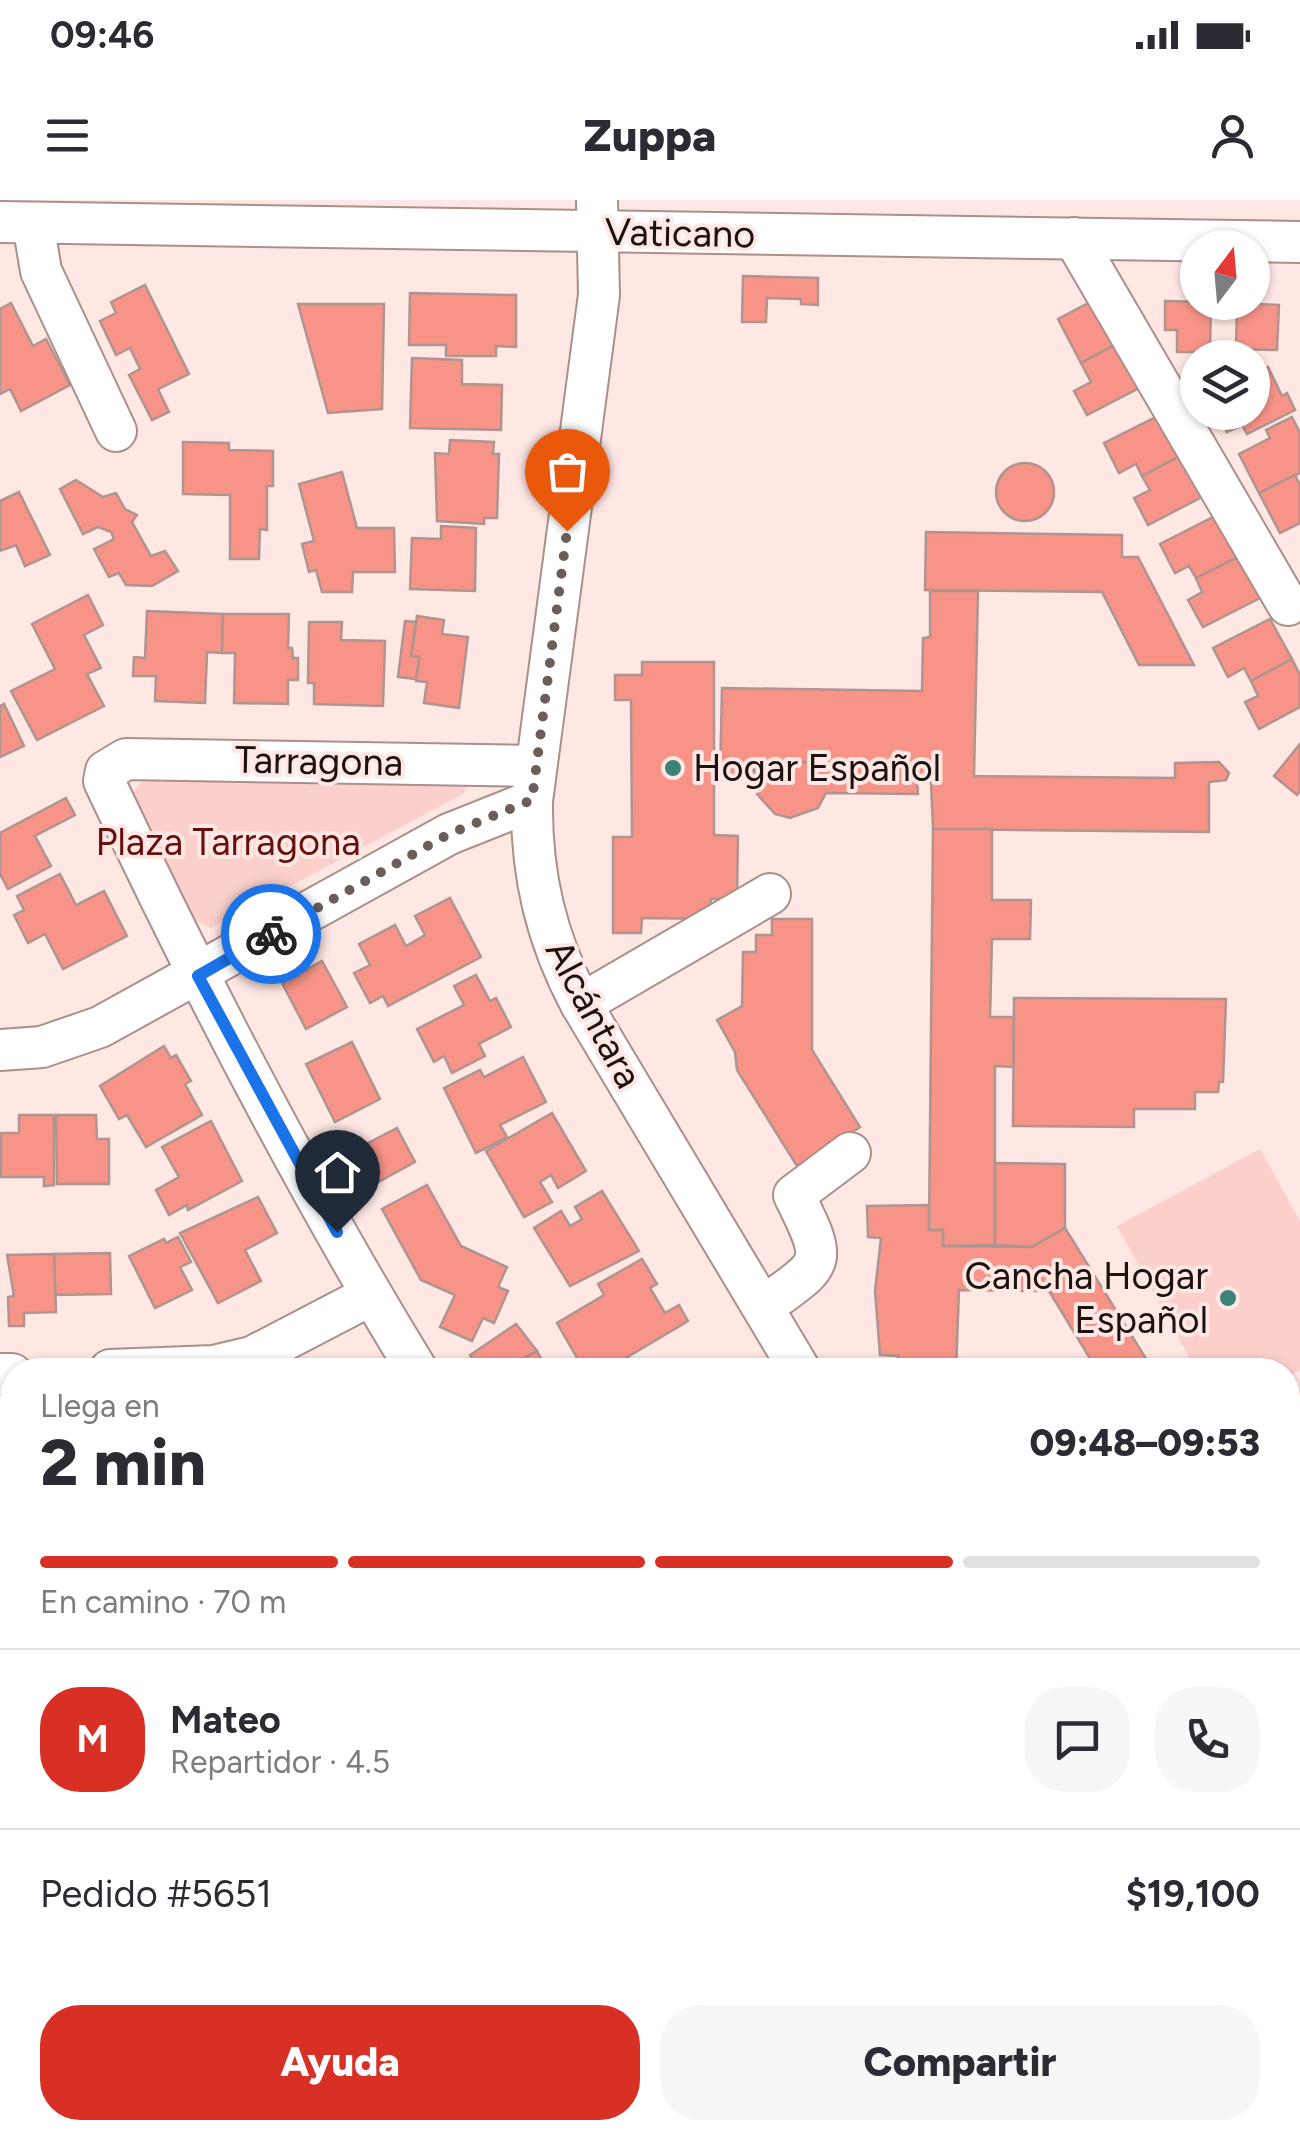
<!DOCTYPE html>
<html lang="es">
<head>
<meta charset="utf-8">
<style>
  :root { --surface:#fff; --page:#f7f7f7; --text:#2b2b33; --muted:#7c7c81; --line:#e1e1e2; --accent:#d93025 }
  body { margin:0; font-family:Figtree,sans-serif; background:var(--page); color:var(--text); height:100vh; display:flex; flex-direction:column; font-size:38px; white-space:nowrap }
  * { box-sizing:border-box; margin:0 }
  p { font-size:32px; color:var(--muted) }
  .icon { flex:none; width:55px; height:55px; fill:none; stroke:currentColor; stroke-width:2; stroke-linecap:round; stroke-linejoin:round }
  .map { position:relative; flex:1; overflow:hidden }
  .sheet { position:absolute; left:0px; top:1158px; width:1300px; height:782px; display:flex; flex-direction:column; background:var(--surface); border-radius:40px 40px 0 0; box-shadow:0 2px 8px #0004 }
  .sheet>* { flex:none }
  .needle { width:65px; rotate:16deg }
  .buttons { position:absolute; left:1180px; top:30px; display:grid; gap:20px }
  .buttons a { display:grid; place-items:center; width:90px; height:90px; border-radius:50%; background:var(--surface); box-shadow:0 2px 8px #0004; font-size:50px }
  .pin { position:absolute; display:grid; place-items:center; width:85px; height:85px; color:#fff; margin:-102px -42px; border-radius:50% 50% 50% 0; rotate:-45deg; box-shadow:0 0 10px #0007 }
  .pin .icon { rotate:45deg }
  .courier { position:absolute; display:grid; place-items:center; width:100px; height:100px; margin:-50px; border:8px solid #1a73e8; border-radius:50%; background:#fff; color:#222; box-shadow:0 2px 12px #0007 }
  .headline em { font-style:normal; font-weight:800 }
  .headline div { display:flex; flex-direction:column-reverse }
  .headline { display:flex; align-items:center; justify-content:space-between; height:170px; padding:0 40px }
  h1 { font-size:65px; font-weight:800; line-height:75px }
  .bar { display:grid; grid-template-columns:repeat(4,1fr); gap:15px 10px; align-content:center; height:120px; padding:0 40px }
  .bar i { height:12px; border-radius:8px; background:var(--line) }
  .bar .selected { background:var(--accent) }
  .bar p { grid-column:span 4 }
  .line { display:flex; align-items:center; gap:25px; padding:0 40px; border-top:2px solid var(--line) }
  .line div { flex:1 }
  .round { display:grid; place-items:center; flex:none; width:105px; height:105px; border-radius:40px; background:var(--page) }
  .button { display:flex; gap:20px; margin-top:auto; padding:20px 40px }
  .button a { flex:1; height:115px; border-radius:40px; background:var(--accent); color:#fff; font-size:40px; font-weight:800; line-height:115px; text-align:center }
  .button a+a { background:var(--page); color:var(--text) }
  .status { display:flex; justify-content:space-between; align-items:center; height:70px; padding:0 50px; background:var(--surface); direction:ltr }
  .status svg { height:28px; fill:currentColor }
  header { display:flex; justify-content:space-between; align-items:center; height:130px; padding:0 40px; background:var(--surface); font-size:45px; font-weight:800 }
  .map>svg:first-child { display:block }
  .built { fill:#f7d8d4 }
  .green { fill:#fbd0ca }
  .building { fill:#f79487; stroke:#af9490; stroke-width:2.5 }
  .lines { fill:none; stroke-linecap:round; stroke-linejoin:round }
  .minor-casing { stroke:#ab8f8b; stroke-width:44 }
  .minor { stroke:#fff; stroke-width:40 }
  .done { stroke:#6b5d5a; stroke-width:10; stroke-dasharray:0 18 }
  .route { stroke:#1a73e8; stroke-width:12 }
  .poi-dot { fill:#3d8276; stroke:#ffe7e4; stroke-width:4 }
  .labels { text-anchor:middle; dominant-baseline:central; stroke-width:8; stroke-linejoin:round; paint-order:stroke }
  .street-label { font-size:38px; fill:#1c1210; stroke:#ffe7e4 }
  .poi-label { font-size:38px; fill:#1c1210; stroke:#ffe7e4; text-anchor:start }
  .park-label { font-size:38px; fill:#68100e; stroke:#ffe7e4 }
</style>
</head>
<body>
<div class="status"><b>09:46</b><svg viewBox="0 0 49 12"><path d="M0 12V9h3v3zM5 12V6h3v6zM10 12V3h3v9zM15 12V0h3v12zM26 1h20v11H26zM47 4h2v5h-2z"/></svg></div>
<header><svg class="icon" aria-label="menu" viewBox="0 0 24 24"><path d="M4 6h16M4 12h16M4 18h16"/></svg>Zuppa<svg class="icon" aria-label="person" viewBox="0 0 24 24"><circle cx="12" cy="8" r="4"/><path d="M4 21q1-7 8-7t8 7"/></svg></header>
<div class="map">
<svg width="1300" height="1939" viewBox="0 0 1300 1939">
  <rect width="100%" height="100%" fill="#ffe7e4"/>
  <polygon class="built" points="638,1928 825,1928 831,1939 644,1939"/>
  <g class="green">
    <polygon points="144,578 467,582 468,585 463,594 211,728 195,720 133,616 130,597"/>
    <polygon points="1260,949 1300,1021 1300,1170 1288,1177 1288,1170 1196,1170 1117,1026"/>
  </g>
  <g class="building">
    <polygon points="743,76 818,78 818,105 801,104 801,99 767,98 766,122 742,122"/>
    <polygon points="145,85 189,174 158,189 169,212 152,220 129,175 140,169 130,148 116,155 100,121 116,113 111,102"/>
    <polygon points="410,93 516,95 516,147 496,146 496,156 446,156 446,145 409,145"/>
    <polygon points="1098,98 1122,141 1081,163 1058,119"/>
    <polygon points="1165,101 1211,102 1210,152 1177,152 1177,130 1165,130"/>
    <polygon points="11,103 33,146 46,139 70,185 21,211 10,189 0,194 0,109"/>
    <polygon points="1237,103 1279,105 1277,150 1236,149"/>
    <polygon points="298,104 384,104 382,209 328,213"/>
    <polygon points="1122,141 1145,185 1087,215 1074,191 1091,182 1081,163"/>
    <polygon points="412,158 462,160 462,184 502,185 501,230 410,228"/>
    <polygon points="1268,167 1282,196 1287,193 1295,210 1247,234 1242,225 1227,232 1217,212 1252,212 1252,175"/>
    <polygon points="1160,215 1182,255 1142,276 1136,264 1119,273 1104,243"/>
    <polygon points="1292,217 1300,233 1300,273 1259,293 1239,254 1270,238 1266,230"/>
    <polygon points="450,240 494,242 493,254 499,254 497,318 484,318 484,324 437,321 435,253 449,254"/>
    <polygon points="183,242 229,243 229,250 273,251 273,286 267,286 267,330 260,329 259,359 230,359 230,295 183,294"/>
    <polygon points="1182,255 1204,296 1148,325 1134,298 1150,290 1142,276"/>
    <circle cx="1025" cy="292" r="29"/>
    <polygon points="342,272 357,328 394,328 395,372 353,372 352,392 322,392 316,370 309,372 302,344 314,341 299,284"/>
    <polygon points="1295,275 1300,285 1300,323 1280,333 1259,293"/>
    <polygon points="76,280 103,297 116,293 125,309 137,315 132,322 151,356 165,351 178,371 152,386 126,385 119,373 109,377 94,349 114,339 111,332 98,327 83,334 60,289"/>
    <polygon points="19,292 50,355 25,366 16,345 0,351 0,301"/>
    <polygon points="1217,315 1238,357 1196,378 1189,366 1175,373 1160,344"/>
    <polygon points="441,326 476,328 475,391 410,389 412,338 441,339"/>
    <polygon points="926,332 1122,335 1122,357 1138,357 1194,465 1139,465 1102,392 925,390"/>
    <polygon points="1238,357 1260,398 1203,427 1188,400 1202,392 1196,378"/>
    <polygon points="930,391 978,391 974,576 1175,578 1175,563 1219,562 1229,573 1226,580 1209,582 1209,632 933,629 931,582 890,581 890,564 753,561 752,577 720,578 722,488 922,491 923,438 930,437"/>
    <polygon points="88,395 103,425 84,435 101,468 87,474 104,506 37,540 11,491 55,469 32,424"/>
    <polygon points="147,411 223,414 222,453 207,452 205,503 155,501 156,476 133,476 134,457 145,458"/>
    <polygon points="223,414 289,414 288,448 292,448 293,458 298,458 298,480 288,480 288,504 234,503 235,453 222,453"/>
    <polygon points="417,416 444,420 442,434 468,437 459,508 424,503 427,482 416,481 419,457 411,456"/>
    <polygon points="1270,419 1292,459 1251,481 1244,468 1228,477 1213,448"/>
    <polygon points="405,421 416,422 411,456 419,457 416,479 398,477"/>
    <polygon points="309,422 342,422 341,440 385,441 383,506 314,504 314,483 308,483"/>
    <polygon points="1292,459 1300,475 1300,507 1259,529 1245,502 1258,496 1251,481"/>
    <polygon points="642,462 714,462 714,635 738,636 737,699 711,699 711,719 642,718 641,733 613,733 613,637 632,637 631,500 615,500 615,475 642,475"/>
    <polygon points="4,504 24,546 0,557 0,506"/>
    <polygon points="1300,544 1300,591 1297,595 1274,576"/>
    <polygon points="753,561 890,564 890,581 917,581 918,594 826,593 818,608 790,618 775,614 757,594"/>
    <polygon points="66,598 75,615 35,636 51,666 8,689 0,674 0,633"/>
    <polygon points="933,629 992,629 992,700 1031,700 1030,739 992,739 990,817 1014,817 1014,867 995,866 995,1045 943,1046 943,1030 929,1030"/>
    <polygon points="60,674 76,705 104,691 127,736 63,769 45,734 28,743 14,715 24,710 17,696"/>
    <polygon points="450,698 481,757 388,806 383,796 370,803 354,773 370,765 359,744 395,725 406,746 425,735 415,716"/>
    <polygon points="772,719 812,719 812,850 860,927 797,966 737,870 735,852 717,820 742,806 743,752 756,752 756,735 772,735"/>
    <polygon points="322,761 347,807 306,829 282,783"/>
    <polygon points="476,775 490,801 496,798 511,827 479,844 485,856 452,873 444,856 434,862 417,829 464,805 454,786"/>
    <polygon points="1014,798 1226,799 1223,882 1219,882 1218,892 1195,892 1195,909 1134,909 1134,927 1013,926"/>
    <polygon points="352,842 380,899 335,922 306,864"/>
    <polygon points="164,846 171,858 176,855 191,881 185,884 202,915 146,947 127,915 119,919 100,886"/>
    <polygon points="523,857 546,902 500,925 507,937 476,953 444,888 480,870 484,877"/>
    <polygon points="552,913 586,971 558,988 551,975 540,982 552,1002 524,1017 486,951"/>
    <polygon points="19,915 54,915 54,985 44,986 44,977 1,977 1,933 19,933"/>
    <polygon points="56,915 96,915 97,939 109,939 109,984 57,984"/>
    <polygon points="211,921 242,981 188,1010 187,1005 169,1015 156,990 179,977 162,947"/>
    <polygon points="397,928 415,962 369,987 351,952"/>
    <polygon points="995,963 1065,964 1065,1028 1032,1047 995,1045"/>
    <polygon points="427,985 461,1046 507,1067 498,1087 508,1091 494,1123 483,1118 472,1141 440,1127 455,1095 421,1080 382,1009"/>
    <polygon points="602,991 639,1051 570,1086 534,1028 561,1011 570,1026 582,1019 575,1007"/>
    <polygon points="258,997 277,1033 245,1050 261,1081 218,1103 180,1033"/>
    <polygon points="929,1005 929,1030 943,1030 943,1046 1032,1047 1065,1028 1153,1170 1097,1170 1049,1091 959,1090 956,1170 910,1170 910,1166 898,1165 898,1156 880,1155 875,1091 881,1038 868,1037 867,1006"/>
    <polygon points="178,1037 191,1062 180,1067 192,1090 155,1108 129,1056 164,1039 166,1043"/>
    <polygon points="110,1053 111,1094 55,1095 54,1054"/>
    <polygon points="54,1054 56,1112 24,1113 24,1126 9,1126 8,1097 14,1096 7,1055"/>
    <polygon points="642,1059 657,1084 650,1088 665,1113 679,1105 688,1121 609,1168 604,1159 584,1170 557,1123 604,1095 598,1084"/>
    <polygon points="516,1124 537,1151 504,1170 479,1170 470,1155"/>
    <polygon points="537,1151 547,1170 504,1170"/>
    <polygon points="12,1229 12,1286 0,1287 0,1230"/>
    <polygon points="12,1326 12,1374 0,1374 0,1327"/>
    <polygon points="1289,1559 1300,1581 1300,1611 1288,1617"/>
    <rect x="0" y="1669" width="12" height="257"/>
    <polygon points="1288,1689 1300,1714 1300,1884 1288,1890"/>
    <polygon points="960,1928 1007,1928 1009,1939 967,1939"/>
  </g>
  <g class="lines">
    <g class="minor-casing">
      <g id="minor">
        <path d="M597,0L599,95L532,601C531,674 546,739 581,804L800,1170"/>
        <polyline points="0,22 1300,42"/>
        <polyline points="33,23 41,71 116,231"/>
        <polyline points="1074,38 1288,405"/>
        <polyline points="581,804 770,694"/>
        <polyline points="0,850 42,847 100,827 449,634 532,601"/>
        <path d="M763,1107C824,1062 830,1067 794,995L850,953"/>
        <polyline points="110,1170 214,1166 252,1157 371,1095"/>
        <path d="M417,1170C301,981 199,782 104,581L106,571L126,559L536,566"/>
        <polyline points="0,1174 12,1174"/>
        <polyline points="1288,1392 1300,1386"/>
        <polyline points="0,1414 12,1414"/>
        <polyline points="1288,1445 1300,1469"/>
        <polyline points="218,1928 218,1939"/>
        <polyline points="871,1928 876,1939"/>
        <polyline points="1159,1928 1160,1939"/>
      </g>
    </g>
    <use href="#minor" class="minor"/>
  </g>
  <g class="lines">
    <polyline class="done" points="271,734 449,634 532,600 567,331"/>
    <polyline class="route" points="271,734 198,776 337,1032"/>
  </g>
  <g class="poi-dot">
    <circle cx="673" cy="568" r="10"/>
    <circle cx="1228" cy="1098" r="10"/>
  </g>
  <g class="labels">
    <g class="street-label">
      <text transform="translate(680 33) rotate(1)">Vaticano</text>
      <text transform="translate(319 561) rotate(1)">Tarragona</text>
      <text transform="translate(594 814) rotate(62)">Alcántara</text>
    </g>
    <g class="poi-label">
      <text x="693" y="568">Hogar Español</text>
      <text x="1208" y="1076" text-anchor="end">Cancha Hogar<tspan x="1208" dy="44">Español</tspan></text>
    </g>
    <g class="park-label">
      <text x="228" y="642">Plaza Tarragona</text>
    </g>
  </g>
</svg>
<div class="buttons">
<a><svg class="needle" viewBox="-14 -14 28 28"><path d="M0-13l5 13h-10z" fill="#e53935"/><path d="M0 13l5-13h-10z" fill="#7c7c81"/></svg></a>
<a><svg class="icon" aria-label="layers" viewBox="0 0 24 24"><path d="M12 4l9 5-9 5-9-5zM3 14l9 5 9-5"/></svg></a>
</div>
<div class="pin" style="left:567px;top:331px;background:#ea580c"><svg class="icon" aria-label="bag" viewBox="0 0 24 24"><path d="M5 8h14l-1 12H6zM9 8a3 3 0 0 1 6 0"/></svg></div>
<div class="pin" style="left:337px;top:1032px;background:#1f2937"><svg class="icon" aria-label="home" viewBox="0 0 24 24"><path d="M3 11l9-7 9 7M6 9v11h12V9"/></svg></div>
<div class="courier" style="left:271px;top:734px"><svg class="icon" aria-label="bike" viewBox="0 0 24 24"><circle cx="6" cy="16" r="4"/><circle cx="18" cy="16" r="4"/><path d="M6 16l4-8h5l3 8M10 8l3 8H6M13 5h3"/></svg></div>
<section class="sheet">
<div class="headline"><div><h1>2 min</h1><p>Llega en</p></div><em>09:48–09:53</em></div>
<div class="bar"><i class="selected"></i><i class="selected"></i><i class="selected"></i><i></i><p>En camino · 70 m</p></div>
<div class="line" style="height:180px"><b class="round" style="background:var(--accent);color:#fff">M</b><div><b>Mateo</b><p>Repartidor · 4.5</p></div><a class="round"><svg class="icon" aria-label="chat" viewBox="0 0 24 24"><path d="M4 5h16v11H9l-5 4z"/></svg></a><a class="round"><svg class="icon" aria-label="phone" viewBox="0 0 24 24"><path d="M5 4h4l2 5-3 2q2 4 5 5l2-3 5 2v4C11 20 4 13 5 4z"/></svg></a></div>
<div class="line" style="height:130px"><div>Pedido #5651</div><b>$19,100</b></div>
<div class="button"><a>Ayuda</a><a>Compartir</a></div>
</section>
</div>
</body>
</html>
